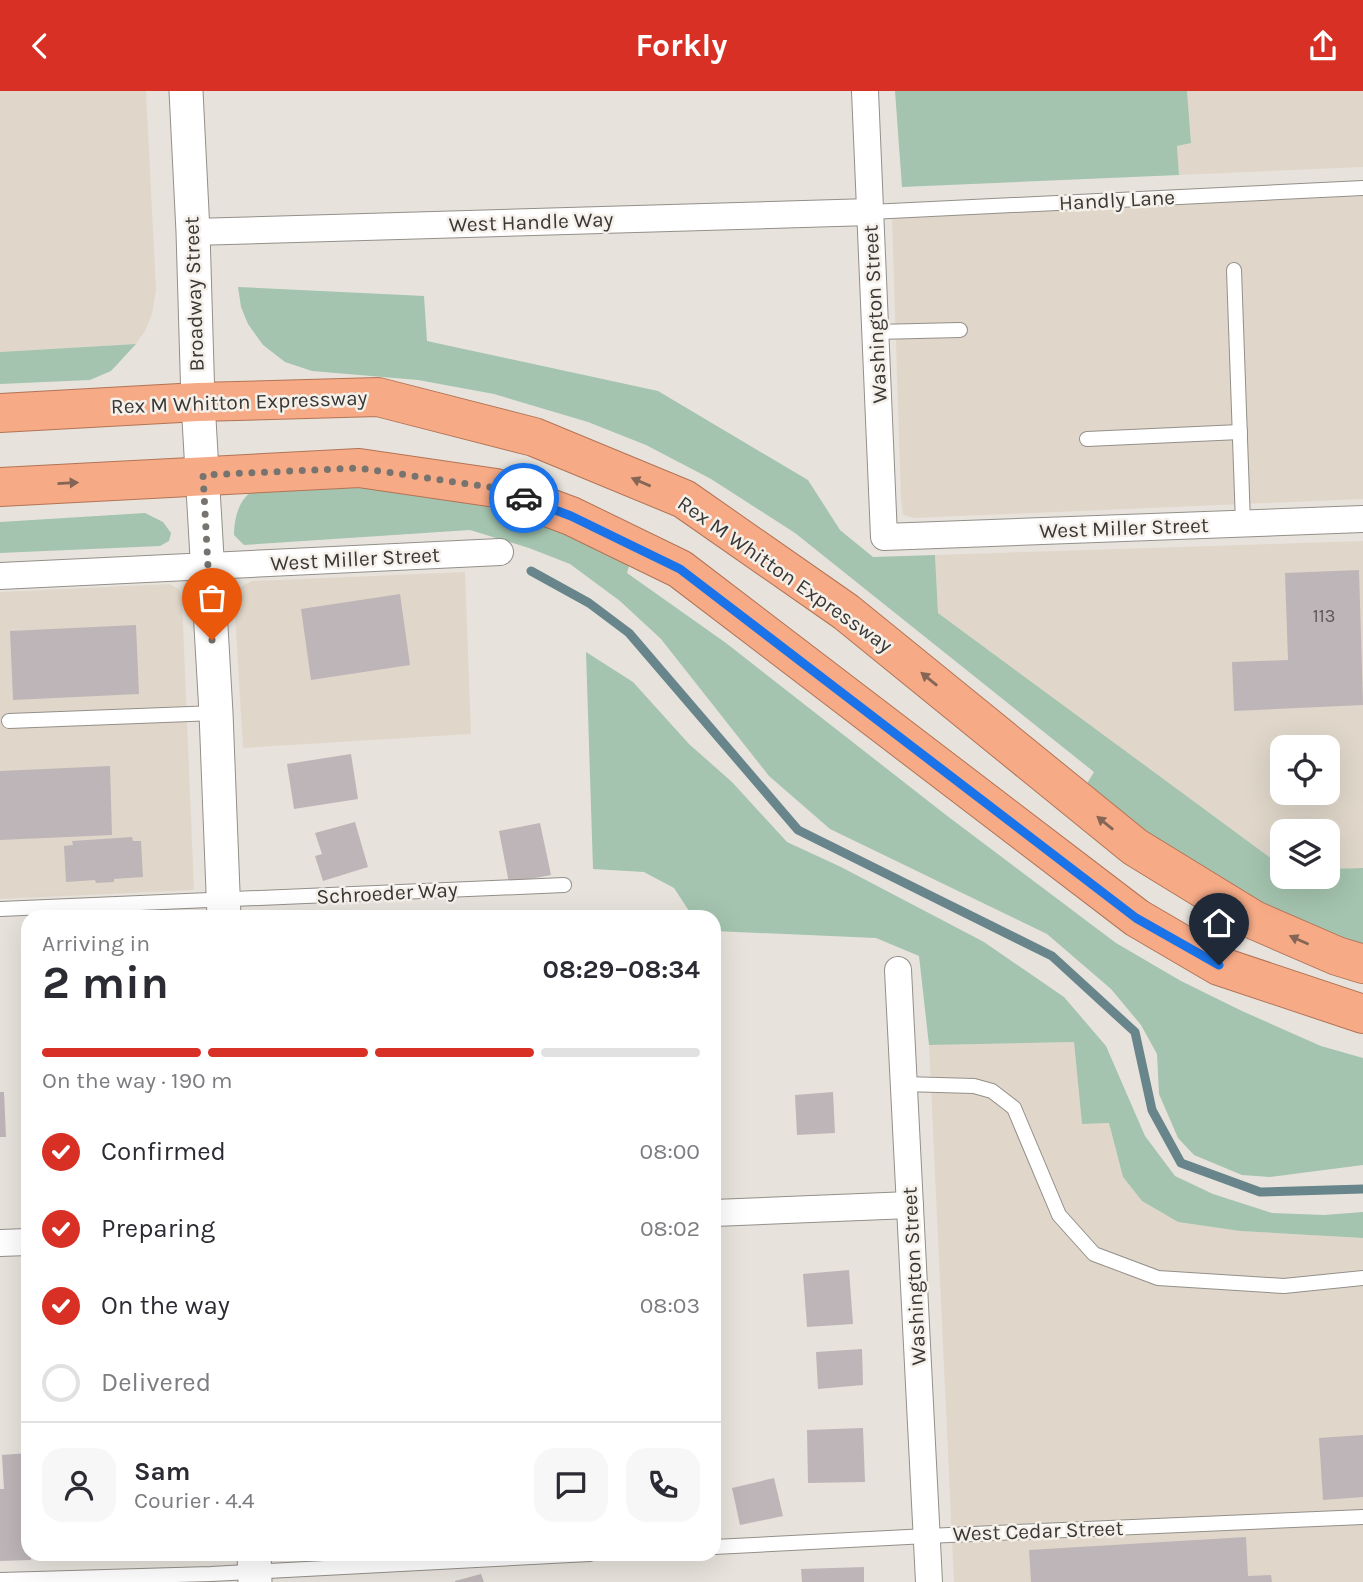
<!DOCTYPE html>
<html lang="en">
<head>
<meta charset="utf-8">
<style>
  :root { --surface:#fff; --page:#f7f7f7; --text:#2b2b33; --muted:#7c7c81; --line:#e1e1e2; --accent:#d93025 }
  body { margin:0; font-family:Karla,sans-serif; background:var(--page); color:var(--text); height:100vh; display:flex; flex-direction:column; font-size:26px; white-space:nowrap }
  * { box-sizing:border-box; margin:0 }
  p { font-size:23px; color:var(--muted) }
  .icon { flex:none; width:38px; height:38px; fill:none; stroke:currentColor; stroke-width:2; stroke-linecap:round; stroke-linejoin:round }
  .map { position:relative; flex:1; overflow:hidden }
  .panel { position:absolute; left:21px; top:819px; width:700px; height:651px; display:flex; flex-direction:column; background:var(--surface); border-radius:21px; box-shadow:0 7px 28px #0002 }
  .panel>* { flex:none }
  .controls { position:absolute; left:1270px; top:644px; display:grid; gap:14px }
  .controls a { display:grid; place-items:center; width:70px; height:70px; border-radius:14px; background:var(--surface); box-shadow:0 7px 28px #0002; font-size:35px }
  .pin { position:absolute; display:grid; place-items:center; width:60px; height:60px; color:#fff; margin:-72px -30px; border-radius:50% 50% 50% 0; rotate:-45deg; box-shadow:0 0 7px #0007 }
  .pin .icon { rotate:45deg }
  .courier { position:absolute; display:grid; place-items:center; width:70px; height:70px; margin:-35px; border:5px solid #1a73e8; border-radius:50%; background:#fff; color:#222; box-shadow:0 2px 9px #0007 }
  .overview em { font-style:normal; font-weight:700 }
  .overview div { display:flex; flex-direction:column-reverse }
  .overview { display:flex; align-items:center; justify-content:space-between; height:119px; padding:0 21px }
  h1 { font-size:46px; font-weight:700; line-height:52px }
  .bar { display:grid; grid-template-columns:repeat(4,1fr); gap:10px 7px; align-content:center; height:84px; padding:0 21px }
  .bar i { height:9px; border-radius:5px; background:var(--line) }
  .bar .selected { background:var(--accent) }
  .bar p { grid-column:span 4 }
  .line { display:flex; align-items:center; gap:18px; padding:0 21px; border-top:2px solid var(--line) }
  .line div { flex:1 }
  .round { display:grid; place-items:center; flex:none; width:74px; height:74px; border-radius:21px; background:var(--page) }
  ol { padding:0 21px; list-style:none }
  li { display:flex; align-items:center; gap:21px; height:77px }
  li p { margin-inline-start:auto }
  li .icon { padding:7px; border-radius:50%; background:var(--accent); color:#fff; stroke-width:4 }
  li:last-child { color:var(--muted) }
  li i { width:38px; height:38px; border:4px solid var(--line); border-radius:50% }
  header { display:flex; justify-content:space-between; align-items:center; height:91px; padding:0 21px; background:var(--accent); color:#fff; font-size:32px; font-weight:700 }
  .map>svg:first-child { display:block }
  .built { fill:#e0d7ca; fill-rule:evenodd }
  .green { fill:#a4c4af }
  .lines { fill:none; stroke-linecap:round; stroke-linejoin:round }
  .stream { stroke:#68858b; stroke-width:9 }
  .building { fill:#bdb5b8 }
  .service-casing { stroke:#938f89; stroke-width:16 }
  .minor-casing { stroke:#938f89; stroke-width:28 }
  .tertiary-casing { stroke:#938f89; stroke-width:35 }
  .trunk-casing { stroke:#b27456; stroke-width:40 }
  .service { stroke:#fff; stroke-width:14 }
  .minor { stroke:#fff; stroke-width:26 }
  .tertiary { stroke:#fff; stroke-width:33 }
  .trunk { stroke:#f6aa86; stroke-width:38 }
  .oneway { fill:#856656 }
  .done { stroke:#777470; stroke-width:7; stroke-dasharray:0 12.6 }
  .route { stroke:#1a73e8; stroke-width:9 }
  .labels { text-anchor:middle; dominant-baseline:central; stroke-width:5; stroke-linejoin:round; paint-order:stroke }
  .number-label { font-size:18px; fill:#5b5756 }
  .street-label { font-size:21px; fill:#3a3836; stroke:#f5f0e9 }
</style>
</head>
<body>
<header><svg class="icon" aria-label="back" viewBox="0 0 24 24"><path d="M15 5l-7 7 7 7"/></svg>Forkly<svg class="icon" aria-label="share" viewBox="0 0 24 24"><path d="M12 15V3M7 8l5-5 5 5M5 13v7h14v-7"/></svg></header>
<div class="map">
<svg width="1363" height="1491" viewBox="0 0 1363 1491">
  <rect width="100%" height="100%" fill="#e7e3dc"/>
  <g class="built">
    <polygon points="0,0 146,0 156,199 152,223 145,240 136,253 0,261"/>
    <polygon points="1187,0 1363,0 1363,76 1179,84 1177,55 1191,51"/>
    <polygon points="1363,105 1363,408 914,427 903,424 901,410 892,127"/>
    <path d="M1363,450V777L1328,778V740H1283V776L938,522L935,464ZM1283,656H1328V702H1283Z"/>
    <polygon points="465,481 471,643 243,657 234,508 240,496 252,490"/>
    <polygon points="169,493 179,498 182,509 194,799 0,808 0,501"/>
    <polygon points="1074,951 1082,1033 1109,1032 1123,1086 1142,1110 1178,1131 1240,1140 1363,1147 1363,1491 954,1491 929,954"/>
  </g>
  <g class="green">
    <polygon points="895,0 1187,0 1191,52 1177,55 1179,84 902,96"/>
    <polygon points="238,196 424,205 427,250 658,300 808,389 840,439 873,466 935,464 938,522 1283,776 1283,786 1328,786 1328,778 1363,777 1363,859 1277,821 1142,739 1086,694 1094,681 795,442 711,388 646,354 588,331 494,303 418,289 312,280 285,271 263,254 248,233 241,216"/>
    <polygon points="136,253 111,280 90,289 0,293 0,261"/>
    <path d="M280,393L378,396L460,407L525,428L588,450L630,472L627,482L726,552L946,724L1116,852L1181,890L1242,920L1321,955L1363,967V1074L1270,1086L1242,1084L1194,1064L1178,1047L1159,1003L1157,963L1141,934L1111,898L1047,843L830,738L769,685L661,548L620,510L570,473L529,457L470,439L244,454L234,444C234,427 239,406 256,398C263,395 273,394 280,393Z"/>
    <polygon points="145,422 163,431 171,442 169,450 160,455 0,462 0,431"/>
    <polygon points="586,561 633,591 689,653 732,691 787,751 841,776 984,851 1064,906 1106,955 1145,1045 1175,1085 1213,1103 1272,1122 1324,1124 1363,1121 1363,1147 1240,1140 1178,1131 1142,1110 1123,1086 1109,1032 1082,1033 1074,951 929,954 919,865 876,847 714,840 714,826 693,826 674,797 644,781 593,778"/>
  </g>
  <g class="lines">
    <polyline class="stream" points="531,480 589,512 629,542 798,739 1052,865 1135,941 1152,1019 1181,1072 1260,1101 1363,1098"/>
  </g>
  <g class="building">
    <polygon points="1359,479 1363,614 1234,620 1232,571 1288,569 1285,482"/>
    <polygon points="400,503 410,574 311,589 301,518"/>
    <polygon points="136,534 139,603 13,609 10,540"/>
    <polygon points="351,663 358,708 294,718 287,673"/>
    <polygon points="110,675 112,744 0,749 0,680"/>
    <polygon points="355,731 368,776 323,790 315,765 322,763 315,742"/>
    <polygon points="540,732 551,784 509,792 499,740"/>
    <polygon points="132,746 133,750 141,750 143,786 114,788 114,791 96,792 95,789 66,791 64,755 73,754 72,750"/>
    <polygon points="0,1001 4,1001 6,1046 0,1046"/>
    <polygon points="833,1001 835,1042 797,1044 795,1004"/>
    <polygon points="849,1179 853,1233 807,1236 803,1183"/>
    <polygon points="862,1258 863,1294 818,1298 816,1261"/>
    <polygon points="863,1337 865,1391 808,1392 807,1339"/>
    <polygon points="1363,1344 1363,1406 1323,1409 1319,1347"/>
    <polygon points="28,1362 28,1463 31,1463 31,1469 0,1470 0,1398 4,1398 2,1364"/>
    <polygon points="774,1387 783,1425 740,1434 732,1397"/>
    <polygon points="1246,1446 1248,1485 1271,1484 1272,1491 1031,1491 1029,1459"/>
    <polygon points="864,1476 864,1491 802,1491 801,1478"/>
    <polygon points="481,1483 484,1491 455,1491 455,1490"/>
  </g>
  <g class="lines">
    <g class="service-casing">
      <g id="service">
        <polyline points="870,121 1363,97"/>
        <polyline points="1234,179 1243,432"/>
        <polyline points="875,241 960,239"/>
        <polyline points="1087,348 1240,341"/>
        <polyline points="9,630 216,622"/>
        <polyline points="0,818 564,794"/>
        <polyline points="903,993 974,995 992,1000 1014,1017 1059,1124 1094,1163 1158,1187 1284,1195 1363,1187"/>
        <polyline points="714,1456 927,1445 1363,1426"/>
        <polyline points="0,1489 211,1483 590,1463"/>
      </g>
    </g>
    <g class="minor-casing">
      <g id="minor">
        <polyline points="865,0 884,446 1363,428"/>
        <polyline points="193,141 870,121"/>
        <polyline points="0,485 500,461"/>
        <polyline points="898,879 929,1491"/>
        <polyline points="714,1122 910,1114"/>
        <polyline points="0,1152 28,1151"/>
      </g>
    </g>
    <g class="tertiary-casing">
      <g id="tertiary">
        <polyline points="186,0 193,141 198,311 216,622 224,826"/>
        <polyline points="254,1463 255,1491"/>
      </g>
    </g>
    <g class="trunk-casing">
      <g id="trunk">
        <polyline points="0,322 198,311 378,306 534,346 684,408 846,521 1135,756 1254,829 1337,865 1363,873"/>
        <polyline points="0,396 359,377 496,397 571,425 680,478 1137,827 1219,875 1363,923"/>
      </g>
    </g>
    <use href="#service" class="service"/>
    <use href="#minor" class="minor"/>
    <use href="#tertiary" class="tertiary"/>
    <use href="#trunk" class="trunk"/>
  </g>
  <defs><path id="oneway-solid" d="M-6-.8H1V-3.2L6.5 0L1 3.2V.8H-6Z" transform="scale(1.75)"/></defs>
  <g class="oneway">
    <use href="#oneway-solid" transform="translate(641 391) rotate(-157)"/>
    <use href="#oneway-solid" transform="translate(68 392) rotate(-3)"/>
    <use href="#oneway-solid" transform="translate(929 588) rotate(-141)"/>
    <use href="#oneway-solid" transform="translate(1105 732) rotate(-141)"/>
    <use href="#oneway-solid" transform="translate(1299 849) rotate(-156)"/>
  </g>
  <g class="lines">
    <polyline class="done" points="212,549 203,384 359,377 496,397 524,407"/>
    <polyline class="route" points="524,407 571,425 680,478 1136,827 1219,874"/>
  </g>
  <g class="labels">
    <g class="number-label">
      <text x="1324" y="525">113</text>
    </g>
    <g class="street-label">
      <text transform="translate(1117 109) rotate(-3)">Handly Lane</text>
      <text transform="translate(531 131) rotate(-2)">West Handle Way</text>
      <text transform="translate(194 203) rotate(-92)">Broadway Street</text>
      <text transform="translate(875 223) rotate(-93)">Washington Street</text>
      <text transform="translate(239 311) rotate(-2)">Rex M Whitton Expressway</text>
      <text transform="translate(1124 437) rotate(-2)">West Miller Street</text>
      <text transform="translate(355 468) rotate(-3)">West Miller Street</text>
      <text transform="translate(785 483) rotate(35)">Rex M Whitton Expressway</text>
      <text transform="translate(387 802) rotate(-3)">Schroeder Way</text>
      <text transform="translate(914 1185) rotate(-93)">Washington Street</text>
      <text transform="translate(1038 1440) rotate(-2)">West Cedar Street</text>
    </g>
  </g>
</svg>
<div class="controls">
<a><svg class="icon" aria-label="locate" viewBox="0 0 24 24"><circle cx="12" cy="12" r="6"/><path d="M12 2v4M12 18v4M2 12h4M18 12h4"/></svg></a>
<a><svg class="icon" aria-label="layers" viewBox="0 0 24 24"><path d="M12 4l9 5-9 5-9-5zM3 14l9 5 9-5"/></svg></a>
</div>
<div class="pin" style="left:212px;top:549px;background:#ea580c"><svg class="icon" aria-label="bag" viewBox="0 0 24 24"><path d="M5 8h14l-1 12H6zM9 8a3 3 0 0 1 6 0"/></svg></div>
<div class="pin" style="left:1219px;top:874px;background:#1f2937"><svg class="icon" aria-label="home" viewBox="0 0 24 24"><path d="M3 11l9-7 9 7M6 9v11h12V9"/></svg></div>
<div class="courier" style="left:524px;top:407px"><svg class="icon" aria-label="car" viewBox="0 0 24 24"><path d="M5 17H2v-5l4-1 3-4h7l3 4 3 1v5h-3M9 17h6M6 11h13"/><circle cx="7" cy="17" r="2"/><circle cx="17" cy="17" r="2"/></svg></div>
<section class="panel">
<div class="overview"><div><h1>2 min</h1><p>Arriving in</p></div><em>08:29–08:34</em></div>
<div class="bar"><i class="selected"></i><i class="selected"></i><i class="selected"></i><i></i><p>On the way · 190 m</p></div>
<ol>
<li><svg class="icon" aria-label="check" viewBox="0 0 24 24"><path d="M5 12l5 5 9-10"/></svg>Confirmed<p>08:00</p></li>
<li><svg class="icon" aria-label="check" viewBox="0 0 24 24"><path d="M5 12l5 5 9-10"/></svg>Preparing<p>08:02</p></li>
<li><svg class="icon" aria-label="check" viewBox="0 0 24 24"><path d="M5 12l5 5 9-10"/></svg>On the way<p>08:03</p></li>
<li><i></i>Delivered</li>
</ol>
<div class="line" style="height:126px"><a class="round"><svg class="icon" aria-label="person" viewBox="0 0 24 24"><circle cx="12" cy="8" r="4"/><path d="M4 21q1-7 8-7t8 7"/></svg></a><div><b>Sam</b><p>Courier · 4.4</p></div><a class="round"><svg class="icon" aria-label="chat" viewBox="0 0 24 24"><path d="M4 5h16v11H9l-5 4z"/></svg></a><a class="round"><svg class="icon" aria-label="phone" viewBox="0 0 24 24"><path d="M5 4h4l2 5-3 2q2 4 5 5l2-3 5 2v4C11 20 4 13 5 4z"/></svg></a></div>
</section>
</div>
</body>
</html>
